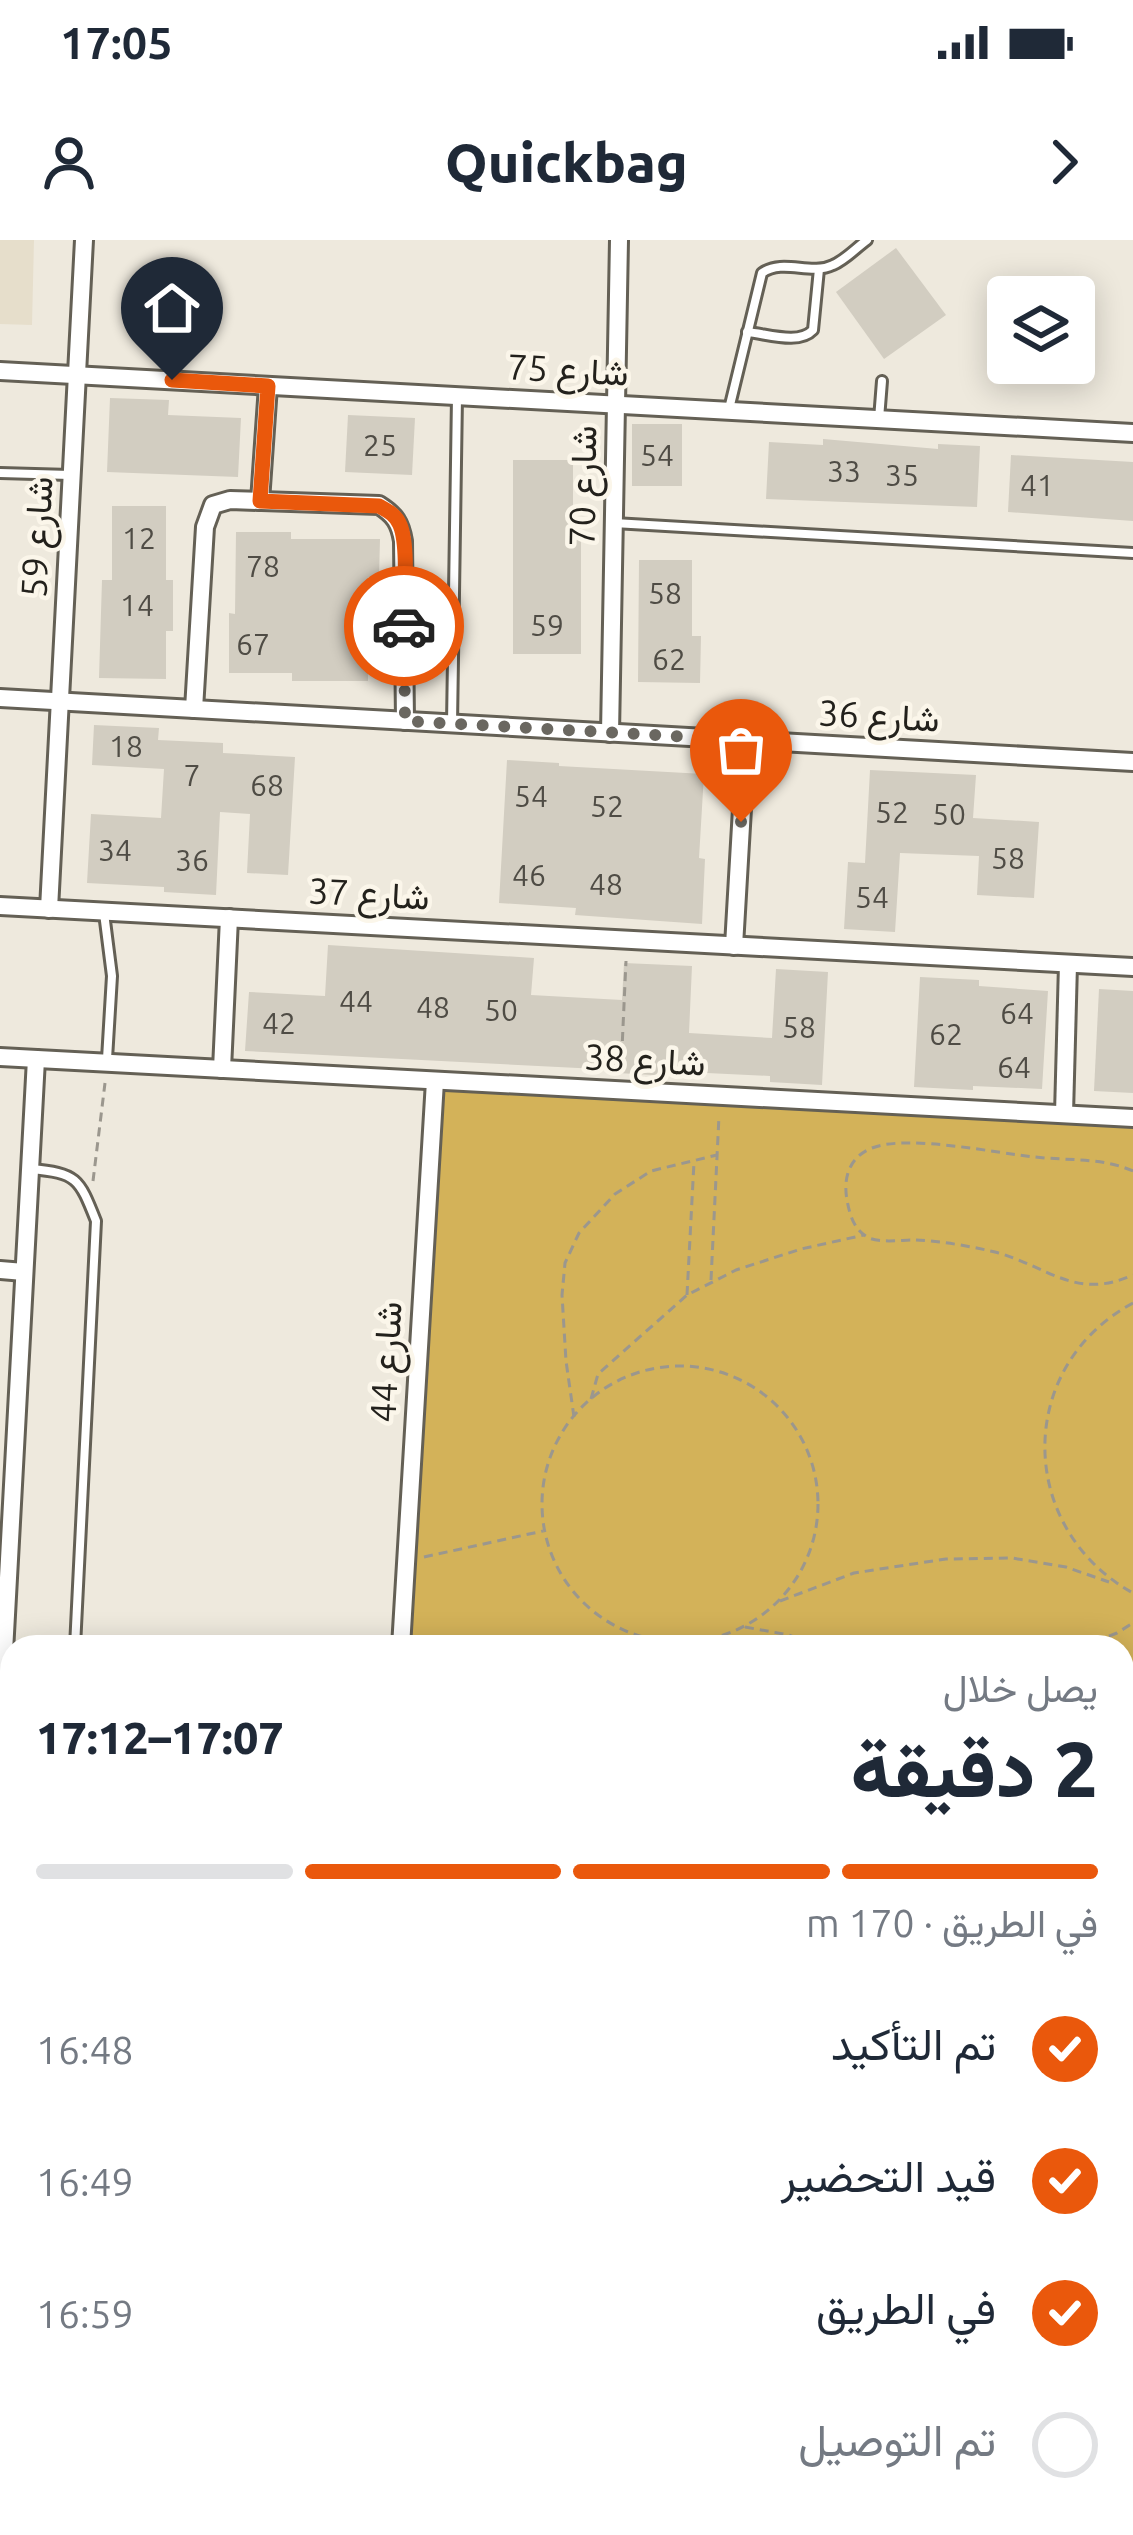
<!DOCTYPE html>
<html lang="ar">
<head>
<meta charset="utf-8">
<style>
  :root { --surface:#fff; --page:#f2f2f3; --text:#1f2937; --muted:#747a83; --line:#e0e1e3; --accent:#ea580c }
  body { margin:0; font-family:Ubuntu,Vazirmatn,sans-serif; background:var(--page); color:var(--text); direction:rtl; height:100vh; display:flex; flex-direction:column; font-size:45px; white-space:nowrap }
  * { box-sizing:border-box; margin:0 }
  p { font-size:39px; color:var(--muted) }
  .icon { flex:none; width:66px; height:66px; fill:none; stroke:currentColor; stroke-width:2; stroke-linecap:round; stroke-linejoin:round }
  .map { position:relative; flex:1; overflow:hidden; direction:ltr }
  .panel { position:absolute; left:0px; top:1395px; width:1134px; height:900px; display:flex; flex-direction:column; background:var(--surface); border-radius:36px 36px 0 0; box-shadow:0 6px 30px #0003; direction:rtl }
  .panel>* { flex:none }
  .controls { position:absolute; left:987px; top:36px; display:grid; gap:24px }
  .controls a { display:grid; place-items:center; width:108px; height:108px; border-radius:12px; background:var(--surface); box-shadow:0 6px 30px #0003; font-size:60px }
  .pin { position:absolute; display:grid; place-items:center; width:102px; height:102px; color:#fff; margin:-123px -51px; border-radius:50% 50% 50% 0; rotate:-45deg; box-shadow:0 0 12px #0007 }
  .pin .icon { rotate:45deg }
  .courier { position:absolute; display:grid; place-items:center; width:120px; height:120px; margin:-60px; border:9px solid #ea580c; border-radius:50%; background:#fff; color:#222; box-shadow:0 3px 15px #0007 }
  .summary em { font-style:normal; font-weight:800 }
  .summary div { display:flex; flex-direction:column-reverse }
  .summary { display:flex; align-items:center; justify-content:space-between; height:204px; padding:0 36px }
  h1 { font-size:78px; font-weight:800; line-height:90px }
  .bar { display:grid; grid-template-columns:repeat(4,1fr); gap:18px 12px; align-content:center; height:144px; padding:0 36px }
  .bar i { height:15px; border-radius:9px; background:var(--line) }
  .bar .selected { background:var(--accent) }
  .bar p { grid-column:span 4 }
  ol { padding:0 36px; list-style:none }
  li { display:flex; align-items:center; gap:36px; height:132px }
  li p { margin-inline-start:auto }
  li .icon { padding:12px; border-radius:50%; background:var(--accent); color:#fff; stroke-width:4 }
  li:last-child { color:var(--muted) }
  li i { width:66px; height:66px; border:6px solid var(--line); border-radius:50% }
  .status { display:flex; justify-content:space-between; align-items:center; height:84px; padding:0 60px; background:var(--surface); direction:ltr }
  .status svg { height:33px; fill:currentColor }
  header { display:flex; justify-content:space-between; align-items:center; height:156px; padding:0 36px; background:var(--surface); font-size:54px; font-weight:800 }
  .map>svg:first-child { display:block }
  .built { fill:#e6decb }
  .green { fill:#d3b259 }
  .building { fill:#d2cdc1 }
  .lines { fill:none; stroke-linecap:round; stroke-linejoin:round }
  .lane-casing { stroke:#646055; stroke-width:14 }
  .street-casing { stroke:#646055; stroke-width:22 }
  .secondary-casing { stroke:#646055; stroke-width:30 }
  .primary-casing { stroke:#cacac9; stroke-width:33 }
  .highway-casing { stroke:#cacac9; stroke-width:36 }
  .path { stroke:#9b978e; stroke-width:3; stroke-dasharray:9 6; stroke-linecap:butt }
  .lane { stroke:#fff; stroke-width:8 }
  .street { stroke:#fff; stroke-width:16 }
  .secondary { stroke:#fff; stroke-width:24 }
  .primary { stroke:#ceba7e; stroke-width:27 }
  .highway { stroke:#ae8c28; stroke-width:30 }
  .done { stroke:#6a6760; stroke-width:12; stroke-dasharray:0 21.6 }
  .route { stroke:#ea580c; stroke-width:15 }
  .labels { text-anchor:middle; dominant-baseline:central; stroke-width:9; stroke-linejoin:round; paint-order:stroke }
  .number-label { font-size:30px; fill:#4f4c45 }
  .street-label { font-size:36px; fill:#23211c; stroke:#fbf6ea }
</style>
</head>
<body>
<div class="status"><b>17:05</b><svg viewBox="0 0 49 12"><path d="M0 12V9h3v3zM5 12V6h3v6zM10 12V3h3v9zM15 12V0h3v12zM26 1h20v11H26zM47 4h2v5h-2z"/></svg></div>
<header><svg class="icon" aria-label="forward" viewBox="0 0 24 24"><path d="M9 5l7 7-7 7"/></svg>Quickbag<svg class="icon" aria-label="person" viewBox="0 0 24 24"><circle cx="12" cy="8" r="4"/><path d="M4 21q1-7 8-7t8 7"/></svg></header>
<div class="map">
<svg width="1133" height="2295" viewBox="0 0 1133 2295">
  <rect width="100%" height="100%" fill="#eee9dd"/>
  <polygon class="built" points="0,0 34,0 32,85 0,84"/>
  <polygon class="green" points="435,841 1133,878 1133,1544 1122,1545 1122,1407 401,1407"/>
  <g class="building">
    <polygon points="896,8 946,75 884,119 836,52"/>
    <polygon points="110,158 169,160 168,175 241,178 238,237 107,232"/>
    <polygon points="348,175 415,178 412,235 345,232"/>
    <rect x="632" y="184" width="50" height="62"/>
    <polygon points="823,199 938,209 938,204 980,206 977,267 766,259 769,202 823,205"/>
    <polygon points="1011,215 1133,222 1133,281 1008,272"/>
    <polygon points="513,220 573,220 573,284 581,284 581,414 513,414"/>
    <polygon points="112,266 166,266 166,340 173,340 173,391 166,391 166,439 99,438 102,340 112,340"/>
    <polygon points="236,292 291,292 291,299 380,299 379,337 368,337 368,441 292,441 292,433 229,433 229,373 235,374"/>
    <polygon points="639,320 692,320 692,396 701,396 700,443 638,442"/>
    <polygon points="94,485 159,488 158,500 223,503 223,513 295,517 288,635 247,633 250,574 220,572 216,655 164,652 164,647 87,643 91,574 161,578 164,529 92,525"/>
    <polygon points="507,520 559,523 559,526 704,534 699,618 705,619 702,684 575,675 576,668 499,663"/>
    <polygon points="870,530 976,535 973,578 1039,582 1034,658 977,655 979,616 900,613 895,692 844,689 848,622 865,623"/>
    <polygon points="328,705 534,718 531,755 622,760 624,723 692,726 689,793 772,798 776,729 828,732 822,845 770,842 770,836 686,832 686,837 618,833 618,830 245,811 249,752 325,756"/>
    <polygon points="920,737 979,740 979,746 1048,751 1042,849 973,846 973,850 914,847"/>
    <polygon points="1099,749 1133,751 1133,853 1094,851"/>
  </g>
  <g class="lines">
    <g class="lane-casing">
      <g id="lane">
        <path d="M747,92C768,94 799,105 813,90L819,29"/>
        <path d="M729,169L762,33C784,18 810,36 833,25C845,20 856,8 867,0"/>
        <polyline points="879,179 882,141"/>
        <polyline points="0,233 70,235"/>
        <polyline points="614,283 1133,313"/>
        <polyline points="452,484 457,157"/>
        <polyline points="104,673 112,736 107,819"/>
        <path d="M30,929C77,933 79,938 96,981L75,1407"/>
        <polyline points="0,1547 12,1539"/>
        <polyline points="1122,1946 1133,1942"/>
      </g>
    </g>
    <g class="street-casing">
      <g id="street">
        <polyline points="0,131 1133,193"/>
        <polyline points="260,261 268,146"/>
        <polyline points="0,458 1133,522"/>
        <path d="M194,469L205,287L213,265L230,260L379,265C395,275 400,283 403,301L405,481"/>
        <polyline points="610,493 619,0"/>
        <polyline points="0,666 1133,727"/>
        <polyline points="49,669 84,0"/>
        <polyline points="734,706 746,500"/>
        <polyline points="0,817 1133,878"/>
        <polyline points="222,829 229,678"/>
        <polyline points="1064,874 1068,724"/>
        <polyline points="0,1030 24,1032"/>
        <polyline points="401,1407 435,841"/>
        <polyline points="0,1486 36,819"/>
        <polyline points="1122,1763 1133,1761"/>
        <polyline points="0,1899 12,1898"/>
        <polyline points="1122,1918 1133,1915"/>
        <polyline points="0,2072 12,2070"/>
      </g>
    </g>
    <g class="secondary-casing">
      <g id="secondary">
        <polyline points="1122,1546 1133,1544"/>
        <polyline points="0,1677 12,1676"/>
        <polyline points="1122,2260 1133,2259"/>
        <polyline points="791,2295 896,2283"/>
        <polyline points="1027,2295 1039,2283"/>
      </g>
    </g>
    <g class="primary-casing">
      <g id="primary">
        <polyline points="1122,1979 1133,1978"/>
        <polyline points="0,2138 12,2137"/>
        <polyline points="1122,2140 1133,2138"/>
        <polyline points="135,2295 206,2283"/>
      </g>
    </g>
    <g class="highway-casing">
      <g id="highway">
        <polyline points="1122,2031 1133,2029"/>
        <polyline points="1122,2085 1133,2079"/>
        <polyline points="0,2213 12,2211"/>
        <polyline points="0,2260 12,2258"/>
      </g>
    </g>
    <g class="path">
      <polyline points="621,831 626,721"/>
      <path d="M1133,931C1101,917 1069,921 1035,917C995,913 907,894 872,908C849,917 843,938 847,960C850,976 854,990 869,998C881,1003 901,1000 914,1000C941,1001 969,1006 995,1012C1048,1026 1075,1061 1133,1035"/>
      <polyline points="93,941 105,843"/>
      <polyline points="711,1040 719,876"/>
      <polyline points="687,1055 694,922"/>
      <path d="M1133,1063C1014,1127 1017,1289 1133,1353"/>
      <circle cx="680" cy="1264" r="138"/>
      <polyline points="591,1159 598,1134 687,1055 736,1030 801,1009 864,995"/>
      <polyline points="574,1177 566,1121 562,1055 565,1023 579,993 615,954 651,931 717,915"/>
      <polyline points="424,1317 543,1291"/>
      <polyline points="780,1361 854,1333 946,1319 1012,1318 1066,1327 1109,1342"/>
      <polyline points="745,1387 789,1395 818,1407"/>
      <polyline points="1081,1407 1117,1393 1133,1383"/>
    </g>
    <use href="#lane" class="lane"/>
    <use href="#street" class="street"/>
    <use href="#secondary" class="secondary"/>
    <use href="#primary" class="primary"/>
    <use href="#highway" class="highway"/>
  </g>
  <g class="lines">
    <polyline class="done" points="404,386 405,481 746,500 741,582"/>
    <path class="route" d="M172,140L268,146L260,261L379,266C388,271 396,275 400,285C409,306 404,361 404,386"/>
  </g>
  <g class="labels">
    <g class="number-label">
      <text x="380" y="205">25</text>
      <text x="657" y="215">54</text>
      <text x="844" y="231">33</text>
      <text x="902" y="235">35</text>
      <text x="1037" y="245">41</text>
      <text x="139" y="298">12</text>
      <text x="263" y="326">78</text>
      <text x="665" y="353">58</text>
      <text x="137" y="365">14</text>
      <text x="547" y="385">59</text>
      <text x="253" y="404">67</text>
      <text x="669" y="419">62</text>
      <text x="126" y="506">18</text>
      <text x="192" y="535">7</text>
      <text x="267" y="545">68</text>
      <text x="531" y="556">54</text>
      <text x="607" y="566">52</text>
      <text x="892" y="572">52</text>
      <text x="949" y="574">50</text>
      <text x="115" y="610">34</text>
      <text x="1008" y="618">58</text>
      <text x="192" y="620">36</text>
      <text x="529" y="635">46</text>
      <text x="606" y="644">48</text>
      <text x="872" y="657">54</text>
      <text x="356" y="761">44</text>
      <text x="433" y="767">48</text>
      <text x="501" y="770">50</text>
      <text x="1017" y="773">64</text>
      <text x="279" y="783">42</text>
      <text x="799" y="787">58</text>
      <text x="946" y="794">62</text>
      <text x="1014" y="827">64</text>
    </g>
    <g class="street-label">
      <text transform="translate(568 129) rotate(3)">شارع 75</text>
      <text transform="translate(582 246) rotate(-89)">شارع 70</text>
      <text transform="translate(36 297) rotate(-87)">شارع 59</text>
      <text transform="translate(879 475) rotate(3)">شارع 36</text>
      <text transform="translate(369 653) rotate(3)">شارع 37</text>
      <text transform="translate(645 819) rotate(3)">شارع 38</text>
      <text transform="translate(385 1122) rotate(-87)">شارع 44</text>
    </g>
  </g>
</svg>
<div class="controls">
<a><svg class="icon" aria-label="layers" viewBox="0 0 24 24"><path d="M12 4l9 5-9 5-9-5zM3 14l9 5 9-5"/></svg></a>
</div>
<div class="pin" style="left:741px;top:582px;background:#ea580c"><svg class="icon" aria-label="bag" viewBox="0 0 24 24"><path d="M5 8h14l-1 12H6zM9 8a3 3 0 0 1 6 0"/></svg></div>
<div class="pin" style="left:172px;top:140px;background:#1f2937"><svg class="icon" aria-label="home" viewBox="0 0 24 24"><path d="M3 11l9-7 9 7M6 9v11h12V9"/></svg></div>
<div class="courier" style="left:404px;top:386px"><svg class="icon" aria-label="car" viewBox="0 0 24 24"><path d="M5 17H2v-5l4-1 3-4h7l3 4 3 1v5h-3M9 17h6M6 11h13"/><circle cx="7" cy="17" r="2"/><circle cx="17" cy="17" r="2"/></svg></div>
<section class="panel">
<div class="summary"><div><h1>2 دقيقة</h1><p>يصل خلال</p></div><em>17:07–17:12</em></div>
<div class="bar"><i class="selected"></i><i class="selected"></i><i class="selected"></i><i></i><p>في الطريق · 170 m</p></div>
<ol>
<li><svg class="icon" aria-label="check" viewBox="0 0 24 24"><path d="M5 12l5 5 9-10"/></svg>تم التأكيد<p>16:48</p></li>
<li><svg class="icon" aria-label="check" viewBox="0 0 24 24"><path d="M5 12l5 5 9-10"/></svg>قيد التحضير<p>16:49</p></li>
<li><svg class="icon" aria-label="check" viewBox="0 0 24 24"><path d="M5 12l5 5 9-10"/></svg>في الطريق<p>16:59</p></li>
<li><i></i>تم التوصيل</li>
</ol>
</section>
</div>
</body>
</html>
